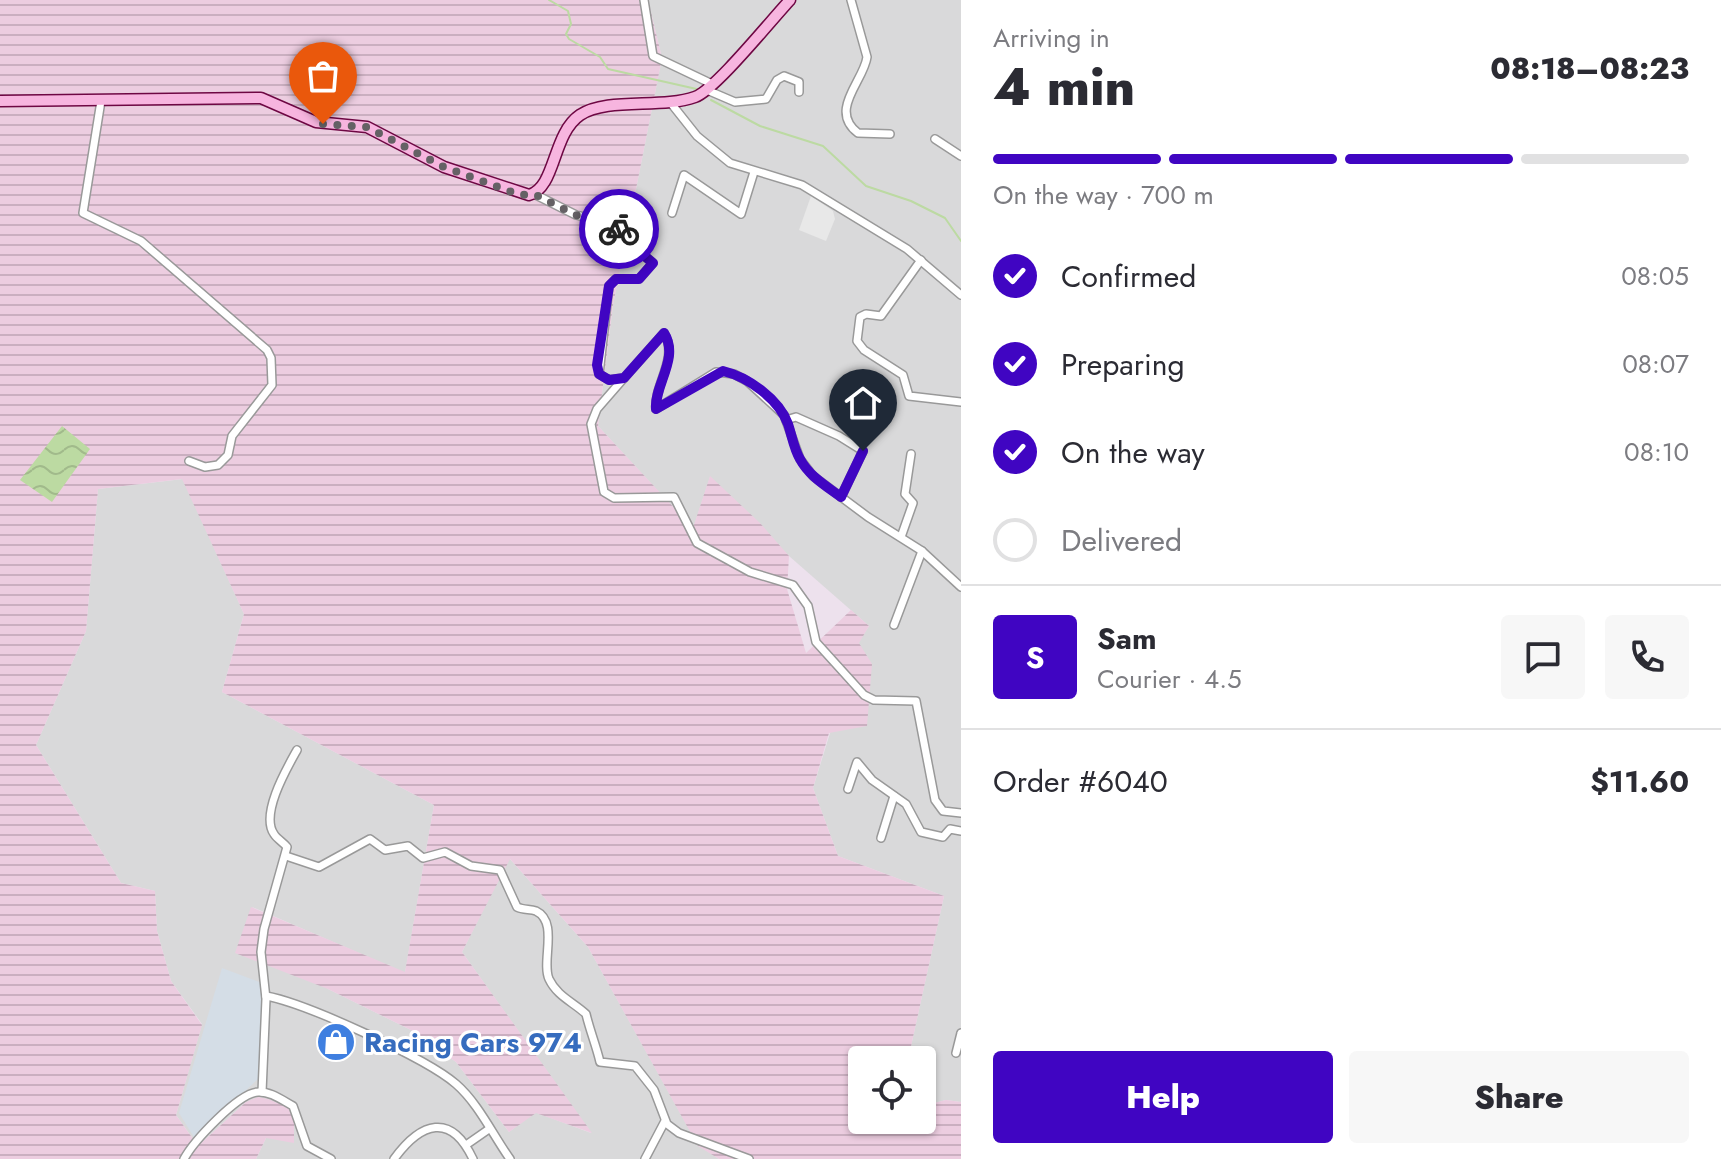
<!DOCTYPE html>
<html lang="en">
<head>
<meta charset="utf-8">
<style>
  :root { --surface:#fff; --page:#f7f7f7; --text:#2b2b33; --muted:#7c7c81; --line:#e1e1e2; --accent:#4005c2 }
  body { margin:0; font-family:Jost,sans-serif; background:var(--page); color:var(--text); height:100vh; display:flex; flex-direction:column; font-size:30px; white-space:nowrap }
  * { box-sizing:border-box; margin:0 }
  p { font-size:26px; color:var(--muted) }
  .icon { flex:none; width:44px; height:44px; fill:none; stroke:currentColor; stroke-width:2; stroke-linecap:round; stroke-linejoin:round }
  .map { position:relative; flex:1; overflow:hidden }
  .side { display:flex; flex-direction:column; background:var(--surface); width:760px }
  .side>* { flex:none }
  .controls { position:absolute; left:848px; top:1046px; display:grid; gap:16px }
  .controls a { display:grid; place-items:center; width:88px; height:88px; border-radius:8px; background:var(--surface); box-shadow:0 2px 6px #0004; font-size:40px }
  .pin { position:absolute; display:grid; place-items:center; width:68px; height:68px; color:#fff; margin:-82px -34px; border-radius:50% 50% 50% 0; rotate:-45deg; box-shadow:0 0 8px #0007 }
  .pin .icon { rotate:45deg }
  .courier { position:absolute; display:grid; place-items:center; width:80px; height:80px; margin:-40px; border:6px solid #4005c2; border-radius:50%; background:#fff; color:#222; box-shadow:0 2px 10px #0007 }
  .headline em { font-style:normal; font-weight:800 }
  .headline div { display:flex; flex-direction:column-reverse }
  .headline { display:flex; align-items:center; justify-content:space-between; height:136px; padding:0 32px }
  h1 { font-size:52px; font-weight:800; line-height:60px }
  .bar { display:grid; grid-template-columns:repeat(4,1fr); gap:12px 8px; align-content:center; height:96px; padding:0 32px }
  .bar i { height:10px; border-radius:6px; background:var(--line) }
  .bar .active { background:var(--accent) }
  .bar p { grid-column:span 4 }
  .line { display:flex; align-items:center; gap:20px; padding:0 32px; border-top:2px solid var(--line) }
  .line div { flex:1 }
  .round { display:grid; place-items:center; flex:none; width:84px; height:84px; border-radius:8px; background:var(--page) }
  ol { padding:0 32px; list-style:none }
  li { display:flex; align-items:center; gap:24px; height:88px }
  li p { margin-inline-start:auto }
  li .icon { padding:8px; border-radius:50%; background:var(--accent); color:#fff; stroke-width:4 }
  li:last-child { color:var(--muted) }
  li i { width:44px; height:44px; border:4px solid var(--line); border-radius:50% }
  .button { display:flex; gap:16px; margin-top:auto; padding:16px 32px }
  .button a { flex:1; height:92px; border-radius:8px; background:var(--accent); color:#fff; font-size:32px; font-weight:800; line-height:92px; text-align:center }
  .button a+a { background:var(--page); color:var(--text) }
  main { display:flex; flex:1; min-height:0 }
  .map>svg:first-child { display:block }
  .residential { fill:#d9d9da }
  .industrial { fill:#d4dde6 }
  .farmland { fill:url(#farmland-rules) }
  .parking { fill:#e8e8e8 }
  .water { fill:url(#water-waves) }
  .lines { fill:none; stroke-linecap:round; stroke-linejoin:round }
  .stream { stroke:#bcdaa2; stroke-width:2 }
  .minor-casing { stroke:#999; stroke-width:10 }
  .secondary-casing { stroke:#6e0743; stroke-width:13 }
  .minor { stroke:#fff; stroke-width:7 }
  .secondary { stroke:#f7b5df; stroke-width:10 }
  .done { stroke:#656165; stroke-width:8; stroke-dasharray:0 14.4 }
  .route { stroke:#4005c2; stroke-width:10 }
  .labels { text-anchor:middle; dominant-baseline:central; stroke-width:6; stroke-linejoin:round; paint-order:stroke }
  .shop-label { font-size:28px; font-weight:bold; fill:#366cbe; stroke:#fff; text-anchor:start }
</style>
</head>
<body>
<main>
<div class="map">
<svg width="961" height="1159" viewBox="0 0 961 1159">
  <defs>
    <pattern id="farmland-rules" width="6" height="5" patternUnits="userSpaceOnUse" patternTransform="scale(2)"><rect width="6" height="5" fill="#eccde0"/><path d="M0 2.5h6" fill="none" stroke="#caafc0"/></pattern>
    <pattern id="water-waves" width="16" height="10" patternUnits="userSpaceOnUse" patternTransform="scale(2)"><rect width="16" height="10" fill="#bcdaa2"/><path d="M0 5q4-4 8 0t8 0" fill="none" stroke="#a1ba8b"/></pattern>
  </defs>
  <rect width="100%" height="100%" fill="#ede1ed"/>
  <g class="residential">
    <polygon points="648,0 961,0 961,1102 946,1100 922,1106 922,1060 908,1060 944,896 838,856 813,788 858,643 869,626 789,556 710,477 693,529 598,426 613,305 662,58"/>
    <polygon points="183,479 244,614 222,692 434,805 405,973 252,907 328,989 413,1031 456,1062 509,1132 535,1112 591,1133 462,952 509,858 588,947 698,1145 719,1159 256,1159 266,1138 246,1102 198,1146 176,1115 202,1024 171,981 157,931 155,891 121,883 36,745 86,631 98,489"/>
  </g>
  <polygon class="industrial" points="222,968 262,983 259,1078 195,1139 179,1113"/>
  <polygon class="farmland" points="0,0 648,0 662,58 613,305 598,426 693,528 710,476 760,523 789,556 787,589 806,653 851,610 869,626 859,643 872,664 867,726 829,733 813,788 838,856 944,896 908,1060 862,1060 862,1120 922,1120 922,1106 946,1100 961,1102 961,1159 719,1159 698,1146 588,947 510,859 462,952 592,1133 536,1113 509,1132 456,1062 413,1031 328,989 235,953 251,907 405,972 434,805 222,692 244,614 182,479 98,489 86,631 36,745 121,883 155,891 157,931 171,981 202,1025 176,1115 198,1146 246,1102 258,1097 268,1099 289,1108 294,1115 294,1143 266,1138 256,1159 0,1159"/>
  <polygon class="parking" points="811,196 833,211 835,219 826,241 799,230"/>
  <polygon class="water" points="62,426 90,449 52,502 20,480"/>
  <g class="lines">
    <g class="stream">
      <polyline points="549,0 568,11 571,24 566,34 569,39 600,57 608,69 701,90"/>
      <polyline points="711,100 760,126 823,146 866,186 911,201 945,218 961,241"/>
    </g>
    <g class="minor-casing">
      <g id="minor">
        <polyline points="644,0 653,56 712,84"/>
        <path d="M851,0L867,57C864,81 828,110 858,133L890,134"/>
        <polyline points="707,90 735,102 766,99 777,80 784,76 799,82 799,92"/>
        <polyline points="101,101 83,213 141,241 267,350 271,358 272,385 232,436 228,455 218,465 205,467 189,461"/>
        <polyline points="670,102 697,136 730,163 802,185 907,249 961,295"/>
        <polyline points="935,139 961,156"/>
        <path d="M534,194L576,215L606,222L621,231L630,244L653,263L639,279H616L609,286L599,374L609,380L624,378L664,333C679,358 654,384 656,409L716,372L734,374L747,381L784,415L800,459L813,476L868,517L922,551L961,587"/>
        <polyline points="672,213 684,175 741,214 754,172"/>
        <polyline points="921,260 881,316 866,314 860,317 857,341 864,350 903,375 909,396 961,402"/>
        <polyline points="624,378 597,409 591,424 604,492 614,498 674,497 697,543 750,572 793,585 808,606 816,642 864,695 874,700 916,701 935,800 943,811 961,813"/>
        <polyline points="786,420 796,417 839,436 863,451 841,497"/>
        <polyline points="901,537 913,503 905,494 911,454"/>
        <polyline points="894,625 922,551"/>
        <polyline points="848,789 857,762 872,780 906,804 921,832 943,837 950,829 961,831"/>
        <polyline points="881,838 894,796"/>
        <path d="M286,856L319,867L370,839L385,850L408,846L423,858L445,852L471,866L500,870L517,907C523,910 530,909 536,911C559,922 541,961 549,979C557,996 573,1002 586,1014C590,1031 596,1045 600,1062L635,1066L654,1090L667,1124L679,1133L749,1159"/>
        <path d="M266,996C305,1003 426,1058 456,1084C478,1103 493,1135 510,1159"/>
        <polyline points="956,1053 961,1033"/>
        <path d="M262,1092L266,999L261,952L264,929L287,847C283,842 277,839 274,834C260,814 287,768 297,750"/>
        <polyline points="466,1145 489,1129"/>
        <path d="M184,1159C193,1142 238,1093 258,1092C270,1091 282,1100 293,1106L307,1146L331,1159"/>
        <path d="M394,1159C421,1122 451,1112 473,1159"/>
        <polyline points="645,1159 665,1121"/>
      </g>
    </g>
    <g class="secondary-casing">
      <path id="secondary" d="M0,101L261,98L316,122L367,127L444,167L529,195C556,188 552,134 580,115C607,97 662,109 695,97C715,90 772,19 790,0"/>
    </g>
    <use href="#minor" class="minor"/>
    <use href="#secondary" class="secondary"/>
  </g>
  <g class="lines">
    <polyline class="done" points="323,124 367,127 444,167 520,195 534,194 576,215 606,222 619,229"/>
    <path class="route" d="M619,229L630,244L653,263L639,279H616L609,286L597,365L599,374L609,380L624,378L664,333C680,358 654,385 656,409L723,371C748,377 779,399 788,424C792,436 794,449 800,459C809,476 826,486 841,497L863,451"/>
  </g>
  <defs>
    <g id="shop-disc" transform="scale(2)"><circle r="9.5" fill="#3f7fe0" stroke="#fff"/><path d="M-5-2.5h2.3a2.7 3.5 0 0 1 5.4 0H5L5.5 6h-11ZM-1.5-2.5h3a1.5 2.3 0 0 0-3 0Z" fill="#fff"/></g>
  </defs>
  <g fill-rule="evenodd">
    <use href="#shop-disc" x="336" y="1042"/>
  </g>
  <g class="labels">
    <g class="shop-label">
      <text x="364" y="1042">Racing Cars 974</text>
    </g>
  </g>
</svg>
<div class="controls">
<a><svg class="icon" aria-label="locate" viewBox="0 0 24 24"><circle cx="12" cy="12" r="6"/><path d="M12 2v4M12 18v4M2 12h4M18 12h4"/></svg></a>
</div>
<div class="pin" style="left:323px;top:124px;background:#ea580c"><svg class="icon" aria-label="bag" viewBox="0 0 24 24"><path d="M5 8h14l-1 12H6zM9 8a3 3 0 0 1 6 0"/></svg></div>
<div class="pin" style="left:863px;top:451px;background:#1f2937"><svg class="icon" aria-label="home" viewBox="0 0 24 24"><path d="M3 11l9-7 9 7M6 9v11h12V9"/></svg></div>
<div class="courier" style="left:619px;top:229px"><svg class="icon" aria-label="bike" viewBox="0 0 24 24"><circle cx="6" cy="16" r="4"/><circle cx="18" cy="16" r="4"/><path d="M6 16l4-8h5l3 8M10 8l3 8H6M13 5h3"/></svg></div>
</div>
<section class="side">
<div class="headline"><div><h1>4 min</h1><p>Arriving in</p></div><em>08:18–08:23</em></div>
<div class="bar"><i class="active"></i><i class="active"></i><i class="active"></i><i></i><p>On the way · 700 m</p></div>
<ol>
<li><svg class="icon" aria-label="check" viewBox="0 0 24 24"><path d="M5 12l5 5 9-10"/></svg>Confirmed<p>08:05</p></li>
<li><svg class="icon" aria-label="check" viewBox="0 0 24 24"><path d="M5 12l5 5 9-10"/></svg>Preparing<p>08:07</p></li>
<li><svg class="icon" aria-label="check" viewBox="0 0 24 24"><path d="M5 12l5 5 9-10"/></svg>On the way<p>08:10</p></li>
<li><i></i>Delivered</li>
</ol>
<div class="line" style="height:144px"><b class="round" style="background:var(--accent);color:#fff">S</b><div><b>Sam</b><p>Courier · 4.5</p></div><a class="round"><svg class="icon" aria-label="chat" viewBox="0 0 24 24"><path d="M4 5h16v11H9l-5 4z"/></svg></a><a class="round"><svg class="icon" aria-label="phone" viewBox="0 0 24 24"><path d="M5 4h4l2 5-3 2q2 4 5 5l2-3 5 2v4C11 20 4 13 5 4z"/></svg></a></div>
<div class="line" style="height:104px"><div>Order #6040</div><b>$11.60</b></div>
<div class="button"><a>Help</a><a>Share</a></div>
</section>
</main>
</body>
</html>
